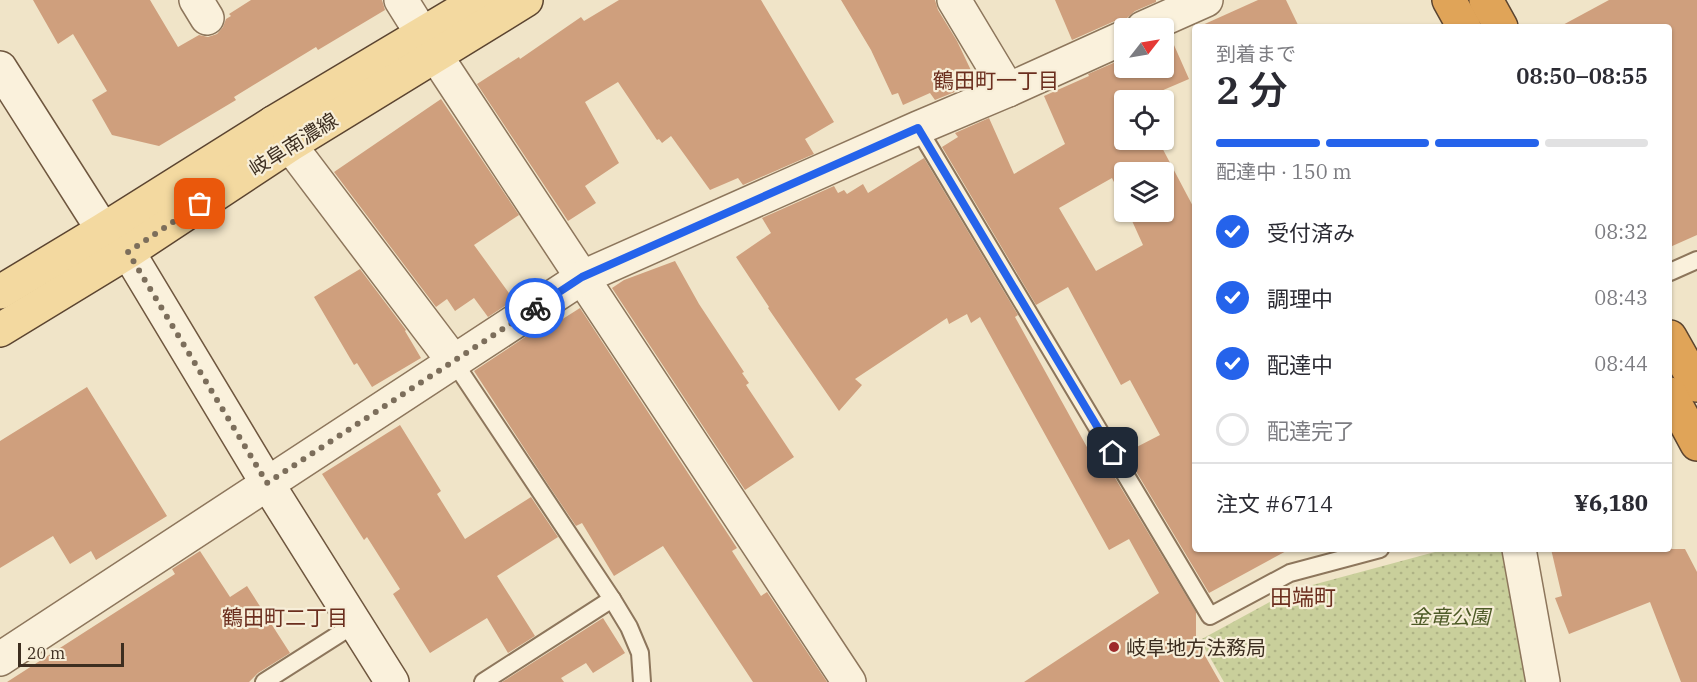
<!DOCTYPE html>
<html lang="ja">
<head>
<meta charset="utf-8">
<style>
  :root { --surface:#fff; --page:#f7f7f7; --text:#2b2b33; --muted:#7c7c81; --line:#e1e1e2; --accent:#2563eb }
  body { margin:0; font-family:"IBM Plex Serif","Noto Sans JP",serif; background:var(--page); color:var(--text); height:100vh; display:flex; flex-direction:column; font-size:22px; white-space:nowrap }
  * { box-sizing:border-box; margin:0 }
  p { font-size:20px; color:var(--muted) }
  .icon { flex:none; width:33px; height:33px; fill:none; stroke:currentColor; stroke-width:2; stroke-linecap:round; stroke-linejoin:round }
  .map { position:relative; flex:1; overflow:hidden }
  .drawer { position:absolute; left:1192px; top:24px; width:480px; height:528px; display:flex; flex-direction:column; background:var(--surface); border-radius:6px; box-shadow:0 2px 4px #0004 }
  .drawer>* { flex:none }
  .needle { width:39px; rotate:59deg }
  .fabs { position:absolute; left:1114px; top:18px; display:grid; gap:12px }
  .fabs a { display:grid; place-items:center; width:60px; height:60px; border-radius:6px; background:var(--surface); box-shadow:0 2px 4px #0004; font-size:30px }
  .scale { position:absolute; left:18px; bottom:15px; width:106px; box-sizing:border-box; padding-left:6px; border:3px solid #3d2e20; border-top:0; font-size:16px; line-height:21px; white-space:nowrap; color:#3d2e20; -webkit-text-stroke:4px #f7eed8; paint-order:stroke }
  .pin { position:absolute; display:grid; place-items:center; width:51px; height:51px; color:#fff; margin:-26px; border-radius:12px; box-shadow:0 3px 9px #0006 }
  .courier { position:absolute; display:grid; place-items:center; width:60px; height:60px; margin:-30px; border:4px solid #2563eb; border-radius:50%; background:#fff; color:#222; box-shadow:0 2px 8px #0007 }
  .overview em { font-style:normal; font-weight:600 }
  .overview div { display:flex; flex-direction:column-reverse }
  .overview { display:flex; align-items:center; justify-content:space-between; height:102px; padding:0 24px }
  h1 { font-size:39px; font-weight:600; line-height:45px }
  .bar { display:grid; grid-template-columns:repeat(4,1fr); gap:9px 6px; align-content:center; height:72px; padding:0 24px }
  .bar i { height:8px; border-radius:4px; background:var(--line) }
  .bar .on { background:var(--accent) }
  .bar p { grid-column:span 4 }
  .line { display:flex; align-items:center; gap:15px; padding:0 24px; border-top:2px solid var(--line) }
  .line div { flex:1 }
  ol { padding:0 24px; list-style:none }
  li { display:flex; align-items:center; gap:18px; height:66px }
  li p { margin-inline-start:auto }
  li .icon { padding:6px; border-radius:50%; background:var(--accent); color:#fff; stroke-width:4 }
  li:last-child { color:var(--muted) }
  li i { width:33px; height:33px; border:3px solid var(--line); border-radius:50% }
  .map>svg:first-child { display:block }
  .park { fill:url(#park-dots) }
  .building { fill:#cf9f7d; fill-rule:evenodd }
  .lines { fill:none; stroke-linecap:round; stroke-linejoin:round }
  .lane-casing { stroke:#8d765c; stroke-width:20 }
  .street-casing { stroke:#8d765c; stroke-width:36 }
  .secondary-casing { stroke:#6f573f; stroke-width:36 }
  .primary-casing { stroke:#5b4430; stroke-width:36 }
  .highway-casing { stroke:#5b4430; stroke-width:36 }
  .lane { stroke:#faf1dc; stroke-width:16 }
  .street { stroke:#faf1dc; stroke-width:33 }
  .secondary { stroke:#faf1dc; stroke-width:33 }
  .primary { stroke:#f3d9a0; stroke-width:33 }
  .highway { stroke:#e0a458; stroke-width:33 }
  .done { stroke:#7c6e5b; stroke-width:6; stroke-dasharray:0 10.8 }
  .route { stroke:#2563eb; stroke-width:8 }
  .poi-dot { fill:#9e2a2b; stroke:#f7eed8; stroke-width:2 }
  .labels { text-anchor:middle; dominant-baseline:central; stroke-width:4.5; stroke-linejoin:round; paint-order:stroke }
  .street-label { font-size:20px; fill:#3d2e20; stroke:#f7eed8 }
  .park-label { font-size:20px; font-style:italic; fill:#4d5a26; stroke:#f7eed8 }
  .poi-label { font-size:20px; fill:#3d2e20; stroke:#f7eed8; text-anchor:start }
  .neighbourhood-label { font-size:21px; fill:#6b2e1e; stroke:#f7eed8 }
  .quarter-label { font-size:22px; fill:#6b2e1e; stroke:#f7eed8 }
</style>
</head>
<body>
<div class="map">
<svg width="1697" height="682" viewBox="0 0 1697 682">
  <defs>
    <pattern id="park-dots" width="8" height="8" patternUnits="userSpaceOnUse" patternTransform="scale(1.5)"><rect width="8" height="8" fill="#c9cf9b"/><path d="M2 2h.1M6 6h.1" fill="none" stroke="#aeb285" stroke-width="1.8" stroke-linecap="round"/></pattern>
  </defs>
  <rect width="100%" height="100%" fill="#f0e4c8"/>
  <polygon class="park" points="1446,549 1506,549 1529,682 1224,682 1200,640 1290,591"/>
  <g class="building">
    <polygon points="33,0 150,0 178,47 199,35 208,37 217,34 223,27 226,19 231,16 229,14 251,0 382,0 385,10 318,50 316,47 234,97 236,100 159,146 112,135 92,100 107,91 73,34 58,44"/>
    <polygon points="619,0 761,0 834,122 805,139 814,154 743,185 738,178 710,190 671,136 662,143 659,139 657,140 618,82 585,102 619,163 585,186 596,203 568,221 477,84 519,57 520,59 581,17 584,21"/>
    <polygon points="841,0 935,0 938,10 957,41 977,83 935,100 930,93 903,105 898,93 892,95 871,50"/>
    <polygon points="1055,0 1156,0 1156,2 1135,11 1127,18 1117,20 1072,40"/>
    <polygon points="1258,0 1286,0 1299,27 1198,27"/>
    <polygon points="1609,0 1697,0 1697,235 1670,247 1670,27 1559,27"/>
    <path d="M1170,36L1189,79L1140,100H1125V140H1158L1196,212V549H1290L1209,593L1125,453L1160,435L1130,380L1121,385L1068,287L1036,305L942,147L958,137L955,133L989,118L1014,174L1065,144L1044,96L1089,76L1088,74L1125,58V68H1164V39ZM1125,172H1164V212H1128L1143,245L1096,271L1059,208L1112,178L1125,205Z"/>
    <polygon points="441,99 519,215 474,245 514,300 488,317 474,298 455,311 447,299 436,307 334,172"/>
    <polygon points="924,158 1018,315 1015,317 1098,467 1106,463 1196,612 1196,640 1220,682 1024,682 1159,593 1129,539 1109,550 980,317 971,323 967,314 949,324 947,318 855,379 862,385 839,411 768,308 769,307 736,257 771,233 762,218 834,186 838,193 844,190 847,194 863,184 868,193"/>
    <polygon points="675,261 699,304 744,372 742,373 749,383 746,385 794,457 745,490 612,288 624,280"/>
    <polygon points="360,269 406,330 405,331 421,358 372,387 357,363 354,365 314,297"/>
    <polygon points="580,308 737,548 732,551 761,596 767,592 827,682 753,682 663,546 614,576 582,523 576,526 549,486 474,371 536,330 539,334"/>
    <polygon points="87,387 167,516 96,560 91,551 70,564 53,536 0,568 0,441"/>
    <polygon points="400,425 441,491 437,494 465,539 531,497 558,537 497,576 535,636 508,653 487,618 430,653 393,594 400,589 367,537 364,540 322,474"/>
    <polygon points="1551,549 1685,549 1697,572 1697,682 1681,682 1650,602 1569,634 1555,598 1562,596"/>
    <polygon points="200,551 230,597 247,586 290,653 258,673 249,682 7,682 175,574 172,569"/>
    <polygon points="603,618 625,653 593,673 586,663 561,678 564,682 502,682"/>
  </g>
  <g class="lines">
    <g class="lane-casing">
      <g id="lane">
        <polyline points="918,128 1210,616 1290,573 1380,549"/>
        <polyline points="1670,272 1697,260"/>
        <polyline points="454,362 612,599 629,627 640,653 642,682"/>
        <polyline points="264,682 355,624"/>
        <polyline points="483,682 612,599"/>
      </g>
    </g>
    <g class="street-casing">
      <g id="street">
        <polyline points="196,0 207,18"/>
        <polyline points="401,0 436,56 849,682"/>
        <polyline points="954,0 1008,90"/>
        <polyline points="1143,28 1206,0"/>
        <polyline points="273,123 454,362"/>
        <polyline points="1519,549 1543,682"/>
        <polyline points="0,659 583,277 918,128 1008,90 1125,37"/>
      </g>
    </g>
    <g class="secondary-casing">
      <polyline id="secondary" points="0,68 103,230 128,252 267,483 392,682"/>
    </g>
    <g class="primary-casing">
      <g id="primary">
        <polyline points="0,292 103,230 273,123 479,0"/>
        <polyline points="0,330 128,252 290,145 526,0"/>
      </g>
    </g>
    <g class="highway-casing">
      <g id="highway">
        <polyline points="1449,0 1464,27"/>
        <polyline points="1486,0 1501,27"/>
        <polyline points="1670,337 1697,385"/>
        <polyline points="1670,394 1697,444"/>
      </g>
    </g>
    <use href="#lane" class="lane"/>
    <use href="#street" class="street"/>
    <use href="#secondary" class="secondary"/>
    <use href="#primary" class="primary"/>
    <use href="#highway" class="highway"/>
  </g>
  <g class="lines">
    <polyline class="done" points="200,204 128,252 267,483 535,308"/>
    <polyline class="route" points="535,308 582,277 918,128 1113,453"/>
  </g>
  <circle class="poi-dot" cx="1114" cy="647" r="6"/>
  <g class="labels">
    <g class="street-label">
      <text transform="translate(293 144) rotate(-32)">岐阜南濃線</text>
    </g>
    <g class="park-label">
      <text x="1450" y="616">金竜公園</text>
    </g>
    <g class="poi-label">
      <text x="1126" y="647">岐阜地方法務局</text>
    </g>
    <g class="neighbourhood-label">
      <text x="996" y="80">鶴田町一丁目</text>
      <text x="285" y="617">鶴田町二丁目</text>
    </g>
    <g class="quarter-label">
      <text x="1303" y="596">田端町</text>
    </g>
  </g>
</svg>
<div class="fabs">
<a><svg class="needle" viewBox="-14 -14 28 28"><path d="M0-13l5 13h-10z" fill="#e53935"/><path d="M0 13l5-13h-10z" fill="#7c7c81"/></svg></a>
<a><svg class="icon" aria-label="locate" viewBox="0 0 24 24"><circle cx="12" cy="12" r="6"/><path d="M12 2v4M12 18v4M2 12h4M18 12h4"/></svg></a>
<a><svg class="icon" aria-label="layers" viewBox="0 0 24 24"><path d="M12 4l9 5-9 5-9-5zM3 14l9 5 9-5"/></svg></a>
</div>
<div class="scale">20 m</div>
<div class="pin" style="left:200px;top:204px;background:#ea580c"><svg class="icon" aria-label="bag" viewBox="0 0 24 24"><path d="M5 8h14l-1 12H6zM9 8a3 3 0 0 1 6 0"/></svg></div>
<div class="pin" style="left:1113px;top:453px;background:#1f2937"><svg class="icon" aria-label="home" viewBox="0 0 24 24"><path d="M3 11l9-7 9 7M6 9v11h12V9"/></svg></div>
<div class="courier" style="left:535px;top:308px"><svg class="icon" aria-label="bike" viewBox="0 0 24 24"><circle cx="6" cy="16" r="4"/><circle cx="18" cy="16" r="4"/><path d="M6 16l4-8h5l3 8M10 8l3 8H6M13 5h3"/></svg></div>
<section class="drawer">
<div class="overview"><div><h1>2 分</h1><p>到着まで</p></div><em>08:50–08:55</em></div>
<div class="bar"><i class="on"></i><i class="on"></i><i class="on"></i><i></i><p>配達中 · 150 m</p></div>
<ol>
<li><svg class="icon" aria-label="check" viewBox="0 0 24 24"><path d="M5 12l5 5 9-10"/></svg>受付済み<p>08:32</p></li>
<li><svg class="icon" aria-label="check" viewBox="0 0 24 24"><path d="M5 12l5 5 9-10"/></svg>調理中<p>08:43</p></li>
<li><svg class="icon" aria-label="check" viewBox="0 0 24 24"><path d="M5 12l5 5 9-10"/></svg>配達中<p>08:44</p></li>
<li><i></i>配達完了</li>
</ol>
<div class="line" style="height:78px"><div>注文 #6714</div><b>¥6,180</b></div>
</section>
</div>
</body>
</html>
